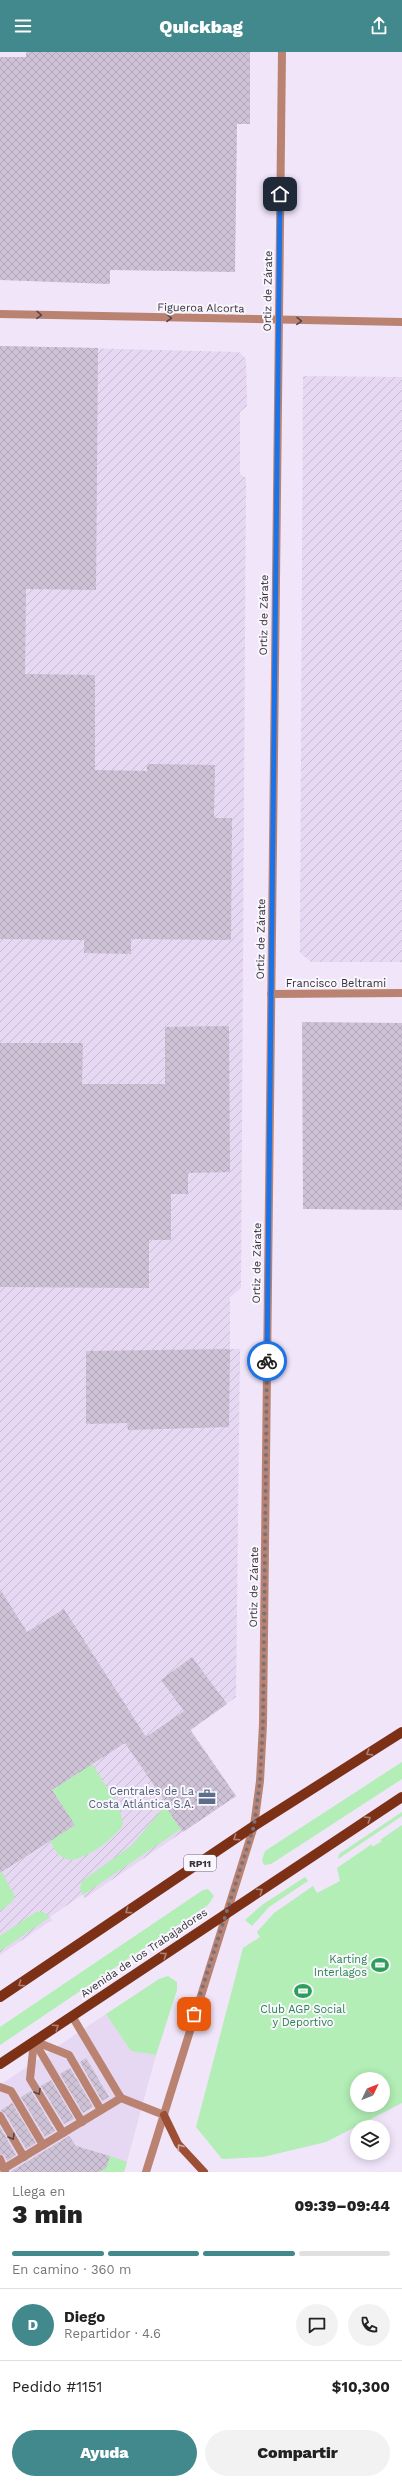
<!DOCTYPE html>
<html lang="es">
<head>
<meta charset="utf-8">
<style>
  :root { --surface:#fff; --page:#f2f2f2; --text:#222; --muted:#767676; --line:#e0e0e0; --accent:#41898c }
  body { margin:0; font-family:"Work Sans",sans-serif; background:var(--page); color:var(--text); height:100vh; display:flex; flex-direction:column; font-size:15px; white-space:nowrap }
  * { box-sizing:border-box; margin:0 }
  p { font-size:13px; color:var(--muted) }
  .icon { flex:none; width:22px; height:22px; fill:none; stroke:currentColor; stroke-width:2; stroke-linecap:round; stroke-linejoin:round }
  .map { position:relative; height:2120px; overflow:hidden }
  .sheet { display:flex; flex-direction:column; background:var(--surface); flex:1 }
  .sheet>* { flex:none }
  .needle { width:26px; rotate:47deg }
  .tools { position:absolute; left:350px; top:2020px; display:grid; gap:8px }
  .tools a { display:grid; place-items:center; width:40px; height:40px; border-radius:50%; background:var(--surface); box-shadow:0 2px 10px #0003; font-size:20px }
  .pin { position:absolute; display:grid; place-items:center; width:34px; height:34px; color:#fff; margin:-17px; border-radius:8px; box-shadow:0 2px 6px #0006 }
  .courier { position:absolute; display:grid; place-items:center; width:40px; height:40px; margin:-20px; border:3px solid #1a73e8; border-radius:50%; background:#fff; color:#222; box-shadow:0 1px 5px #0007 }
  .head em { font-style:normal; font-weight:800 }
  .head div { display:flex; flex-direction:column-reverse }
  .head { display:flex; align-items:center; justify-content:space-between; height:68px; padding:0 12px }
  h1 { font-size:26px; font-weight:800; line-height:30px }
  .bar { display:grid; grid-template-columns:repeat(4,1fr); gap:6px 4px; align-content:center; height:48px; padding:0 12px }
  .bar i { height:5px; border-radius:3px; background:var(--line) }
  .bar .current { background:var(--accent) }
  .bar p { grid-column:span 4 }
  .line { display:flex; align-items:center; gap:10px; padding:0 12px; border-top:1px solid var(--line) }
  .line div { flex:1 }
  .round { display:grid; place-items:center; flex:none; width:42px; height:42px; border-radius:21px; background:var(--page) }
  .action { display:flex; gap:8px; margin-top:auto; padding:8px 12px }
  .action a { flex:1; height:46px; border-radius:24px; background:var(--accent); color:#fff; font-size:16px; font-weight:800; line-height:46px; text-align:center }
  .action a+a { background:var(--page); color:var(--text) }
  header { display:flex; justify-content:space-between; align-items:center; height:52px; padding:0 12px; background:var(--accent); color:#fff; font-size:18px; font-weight:800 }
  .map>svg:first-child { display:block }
  .built { fill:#e6d7f2 }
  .industrial { fill:url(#industrial-furrows) }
  .grass { fill:#b2eeb5; fill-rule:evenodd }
  .building { fill:url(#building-cross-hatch) }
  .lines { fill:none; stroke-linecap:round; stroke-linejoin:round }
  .service { stroke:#ba8371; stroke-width:8 }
  .minor { stroke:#ba8371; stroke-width:8 }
  .secondary { stroke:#9d4f35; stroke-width:8 }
  .primary { stroke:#7c3116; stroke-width:10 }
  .oneway { stroke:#574648 }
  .oneway2 { stroke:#ae8073 }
  .oneway3 { stroke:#d0aba4 }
  .done { stroke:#77717d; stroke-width:4; stroke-dasharray:0 7.2 }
  .route { stroke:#1a73e8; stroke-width:5 }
  .labels { text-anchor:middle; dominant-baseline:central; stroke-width:4; stroke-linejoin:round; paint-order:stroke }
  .shield { fill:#faf6fe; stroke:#716d75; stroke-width:1 }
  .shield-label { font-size:10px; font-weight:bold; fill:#36323a }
  .street-label { font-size:11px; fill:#36323a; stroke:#faf6fe }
  .service-label { font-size:11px; fill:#4e5e75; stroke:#faf6fe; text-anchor:end }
  .leisure-label { font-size:11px; fill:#27864d; stroke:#faf6fe; text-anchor:end }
</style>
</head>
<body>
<header><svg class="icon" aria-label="menu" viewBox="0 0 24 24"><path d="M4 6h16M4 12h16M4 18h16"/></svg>Quickbag<svg class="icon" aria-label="share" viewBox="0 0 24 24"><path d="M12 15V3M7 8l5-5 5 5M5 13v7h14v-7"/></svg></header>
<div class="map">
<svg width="402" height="2120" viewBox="0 0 402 2120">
  <defs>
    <pattern id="industrial-furrows" width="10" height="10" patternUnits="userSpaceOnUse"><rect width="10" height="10" fill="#e6d7f2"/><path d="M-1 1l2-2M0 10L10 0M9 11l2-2" fill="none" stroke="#c6b9d0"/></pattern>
    <pattern id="building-cross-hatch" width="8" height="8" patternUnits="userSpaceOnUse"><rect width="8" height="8" fill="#cec2d6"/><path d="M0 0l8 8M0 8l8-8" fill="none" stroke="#b2a7b8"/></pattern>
  </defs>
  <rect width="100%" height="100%" fill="#f1e5fa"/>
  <polygon class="built" points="106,1962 131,1999 156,2003 124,2120 0,2120 0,2033"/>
  <g class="industrial">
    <polygon points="0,294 239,300 246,307 247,354 240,360 240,422 246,426 241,1236 230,1245 230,1297 240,1297 236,1645 191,1678 236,1744 85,1846 82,1843 50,1865 52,1868 0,1903"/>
    <polygon points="303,324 402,325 402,910 311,910 300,901"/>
  </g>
  <g class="grass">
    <polygon points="402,1710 402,1727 271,1812 264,1813 262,1808 265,1799"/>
    <path d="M92,1712L119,1754L123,1772C117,1785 81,1812 67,1807C58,1805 54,1796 50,1789L75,1773L52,1738Z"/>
    <polygon points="165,1754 181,1777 83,1843 80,1836 82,1829 131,1794"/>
    <polygon points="402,1760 402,1764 338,1807 339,1802"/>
    <path d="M402,1773V2051L326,2090L263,2105L222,2107L196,2075L243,1896L260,1885L257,1880L274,1861L313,1834L317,1841L340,1829L337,1816L372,1792V1795L382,1789L380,1788ZM357,2027H383V2053H357Z"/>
    <polygon points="2,1820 15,1845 12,1850 0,1859 0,1822"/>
    <polygon points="305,1825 308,1829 269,1855 252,1874 245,1868 262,1853"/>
    <polygon points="208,1837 214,1844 208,1853 0,1993 0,1975 203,1838"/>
    <polygon points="36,1860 43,1860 50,1865 0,1899 0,1884"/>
    <polygon points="168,1924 177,1930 177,1938 156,2003 131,1999 106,1962 159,1927"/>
    <polygon points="110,2104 127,2110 124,2120 99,2120"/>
  </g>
  <g class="building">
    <polygon points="26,0 250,0 250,72 237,72 235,220 110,218 110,232 0,228 0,5 26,5"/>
    <polygon points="0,294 98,296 96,538 26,537 25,622 95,623 95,718 147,719 147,712 215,713 214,766 232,766 231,888 131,887 131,902 84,901 84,888 0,887"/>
    <polygon points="302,970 402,971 402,1158 303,1157"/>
    <polygon points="229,974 230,1120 188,1121 188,1142 171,1142 171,1188 149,1188 149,1236 0,1235 0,991 83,991 82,1032 165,1032 165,975"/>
    <polygon points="230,1297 229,1375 128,1378 127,1371 86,1372 86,1299"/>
    <polygon points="0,1537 27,1580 64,1557 146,1685 184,1659 161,1628 192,1605 227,1652 190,1678 236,1744 183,1780 165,1754 167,1752 125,1691 52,1738 75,1773 0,1821"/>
    <polygon points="86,2006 109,2045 102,2049 80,2010"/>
    <polygon points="70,2016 93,2055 83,2061 60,2022"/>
    <polygon points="51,2028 74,2067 64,2072 41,2034"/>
    <polygon points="31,2039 55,2079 45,2085 21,2045"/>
    <polygon points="12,2051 36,2091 26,2097 5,2061 0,2059"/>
    <polygon points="0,2075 16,2103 7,2109 4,2103 0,2102"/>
    <polygon points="69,2084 76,2094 110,2104 106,2116 99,2120 10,2120"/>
  </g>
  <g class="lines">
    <g class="service">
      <polyline points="72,1964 121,2046"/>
      <polyline points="34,1989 69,2003 101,2058"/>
      <polyline points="34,1989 30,2027 63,2081"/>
      <polyline points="34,1989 82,2070"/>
      <polyline points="0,2035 11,2039 43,2093"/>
      <polyline points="0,2064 24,2105"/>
      <polyline points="0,2107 5,2120"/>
      <polyline points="5,2116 121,2046 164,2063"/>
    </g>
    <g class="minor">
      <polyline points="0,262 402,270"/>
      <polyline points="271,942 402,941"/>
      <polyline points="146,2120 254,1774 260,1729 263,1672 282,0"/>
    </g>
    <polyline class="secondary" points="164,2063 178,2092 204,2120"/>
    <g class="primary">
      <polyline points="0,1945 254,1774 402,1680"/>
      <polyline points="0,2012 402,1745"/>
    </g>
  </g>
  <defs><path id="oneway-chevron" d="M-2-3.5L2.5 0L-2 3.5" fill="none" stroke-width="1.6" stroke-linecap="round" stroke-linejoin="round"/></defs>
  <g class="oneway">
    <use href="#oneway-chevron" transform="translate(39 263) rotate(1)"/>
    <use href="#oneway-chevron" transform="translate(169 266) rotate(1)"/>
    <use href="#oneway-chevron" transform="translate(299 269) rotate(1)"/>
    <use href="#oneway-chevron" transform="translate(38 2040) rotate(59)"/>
    <use href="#oneway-chevron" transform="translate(12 2085) rotate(59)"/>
  </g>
  <g class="oneway2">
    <use href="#oneway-chevron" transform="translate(369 1701) rotate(148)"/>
    <use href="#oneway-chevron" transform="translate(368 1767) rotate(-33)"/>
    <use href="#oneway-chevron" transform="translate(236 1786) rotate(146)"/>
    <use href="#oneway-chevron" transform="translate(260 1839) rotate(-34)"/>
    <use href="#oneway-chevron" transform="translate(128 1859) rotate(146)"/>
    <use href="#oneway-chevron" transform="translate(164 1903) rotate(-34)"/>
    <use href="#oneway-chevron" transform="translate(21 1932) rotate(146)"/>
    <use href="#oneway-chevron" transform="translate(56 1975) rotate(-34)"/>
  </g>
  <use class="oneway3" href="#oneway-chevron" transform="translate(180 2095) rotate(-126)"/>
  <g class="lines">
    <polyline class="done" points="194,1962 254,1774 260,1729 263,1672 267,1309"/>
    <polyline class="route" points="267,1309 280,142"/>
  </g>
  <defs>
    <g id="office-bare" transform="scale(1.38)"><path d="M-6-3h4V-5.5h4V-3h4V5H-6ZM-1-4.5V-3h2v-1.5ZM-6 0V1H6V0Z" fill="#5c6f8a" stroke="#faf6fe" stroke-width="2.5" paint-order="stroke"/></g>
    <g id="stadium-bare" transform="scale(1.38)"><path d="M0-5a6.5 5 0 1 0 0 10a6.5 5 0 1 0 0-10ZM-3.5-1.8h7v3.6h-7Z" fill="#2e9e5b" stroke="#faf6fe" stroke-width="2.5" paint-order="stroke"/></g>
  </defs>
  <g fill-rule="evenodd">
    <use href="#office-bare" x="207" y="1745"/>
    <use href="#stadium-bare" x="380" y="1913"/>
    <use href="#stadium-bare" x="303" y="1939"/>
  </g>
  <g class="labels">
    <rect class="shield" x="184" y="1803" width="32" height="16" rx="3"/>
    <g class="shield-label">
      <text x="200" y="1811">RP11</text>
    </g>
    <g class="street-label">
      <text transform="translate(268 239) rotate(-89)">Ortiz de Zárate</text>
      <text transform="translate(201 256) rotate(1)">Figueroa Alcorta</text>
      <text transform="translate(264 563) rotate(-89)">Ortiz de Zárate</text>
      <text transform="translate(261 887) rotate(-89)">Ortiz de Zárate</text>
      <text x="336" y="931">Francisco Beltrami</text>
      <text transform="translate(257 1211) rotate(-89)">Ortiz de Zárate</text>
      <text transform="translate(254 1535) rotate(-89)">Ortiz de Zárate</text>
      <text transform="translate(144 1901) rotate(-34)">Avenida de los Trabajadores</text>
    </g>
    <g class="service-label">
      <text x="194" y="1739">Centrales de La<tspan x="194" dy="13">Costa Atlántica S.A.</tspan></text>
    </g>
    <g class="leisure-label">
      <text x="367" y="1907">Karting<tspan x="367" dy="13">Interlagos</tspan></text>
      <text x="303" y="1957" text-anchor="middle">Club AGP Social<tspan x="303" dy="13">y Deportivo</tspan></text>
    </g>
  </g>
</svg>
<div class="tools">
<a><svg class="needle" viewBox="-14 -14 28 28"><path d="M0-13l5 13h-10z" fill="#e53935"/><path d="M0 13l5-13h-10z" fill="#767676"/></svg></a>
<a><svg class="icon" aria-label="layers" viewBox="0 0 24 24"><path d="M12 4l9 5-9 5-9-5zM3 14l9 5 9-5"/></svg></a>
</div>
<div class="pin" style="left:194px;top:1962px;background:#ea580c"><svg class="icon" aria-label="bag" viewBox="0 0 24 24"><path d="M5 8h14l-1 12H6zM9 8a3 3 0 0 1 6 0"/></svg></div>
<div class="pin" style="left:280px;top:142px;background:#1f2937"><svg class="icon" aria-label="home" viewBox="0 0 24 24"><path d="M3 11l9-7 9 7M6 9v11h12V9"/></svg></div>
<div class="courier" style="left:267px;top:1309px"><svg class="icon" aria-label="bike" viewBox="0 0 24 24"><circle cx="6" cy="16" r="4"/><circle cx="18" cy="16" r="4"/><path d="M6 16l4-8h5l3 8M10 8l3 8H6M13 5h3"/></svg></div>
</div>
<section class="sheet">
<div class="head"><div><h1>3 min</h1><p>Llega en</p></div><em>09:39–09:44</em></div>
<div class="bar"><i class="current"></i><i class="current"></i><i class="current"></i><i></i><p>En camino · 360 m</p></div>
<div class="line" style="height:72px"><b class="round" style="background:var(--accent);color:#fff">D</b><div><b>Diego</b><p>Repartidor · 4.6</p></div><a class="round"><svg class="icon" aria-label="chat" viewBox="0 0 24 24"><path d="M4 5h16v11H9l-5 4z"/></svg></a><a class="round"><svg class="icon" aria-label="phone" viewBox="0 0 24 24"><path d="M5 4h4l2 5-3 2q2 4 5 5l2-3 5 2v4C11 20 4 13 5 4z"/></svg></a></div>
<div class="line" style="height:52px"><div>Pedido #1151</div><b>$10,300</b></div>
<div class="action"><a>Ayuda</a><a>Compartir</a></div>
</section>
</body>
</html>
